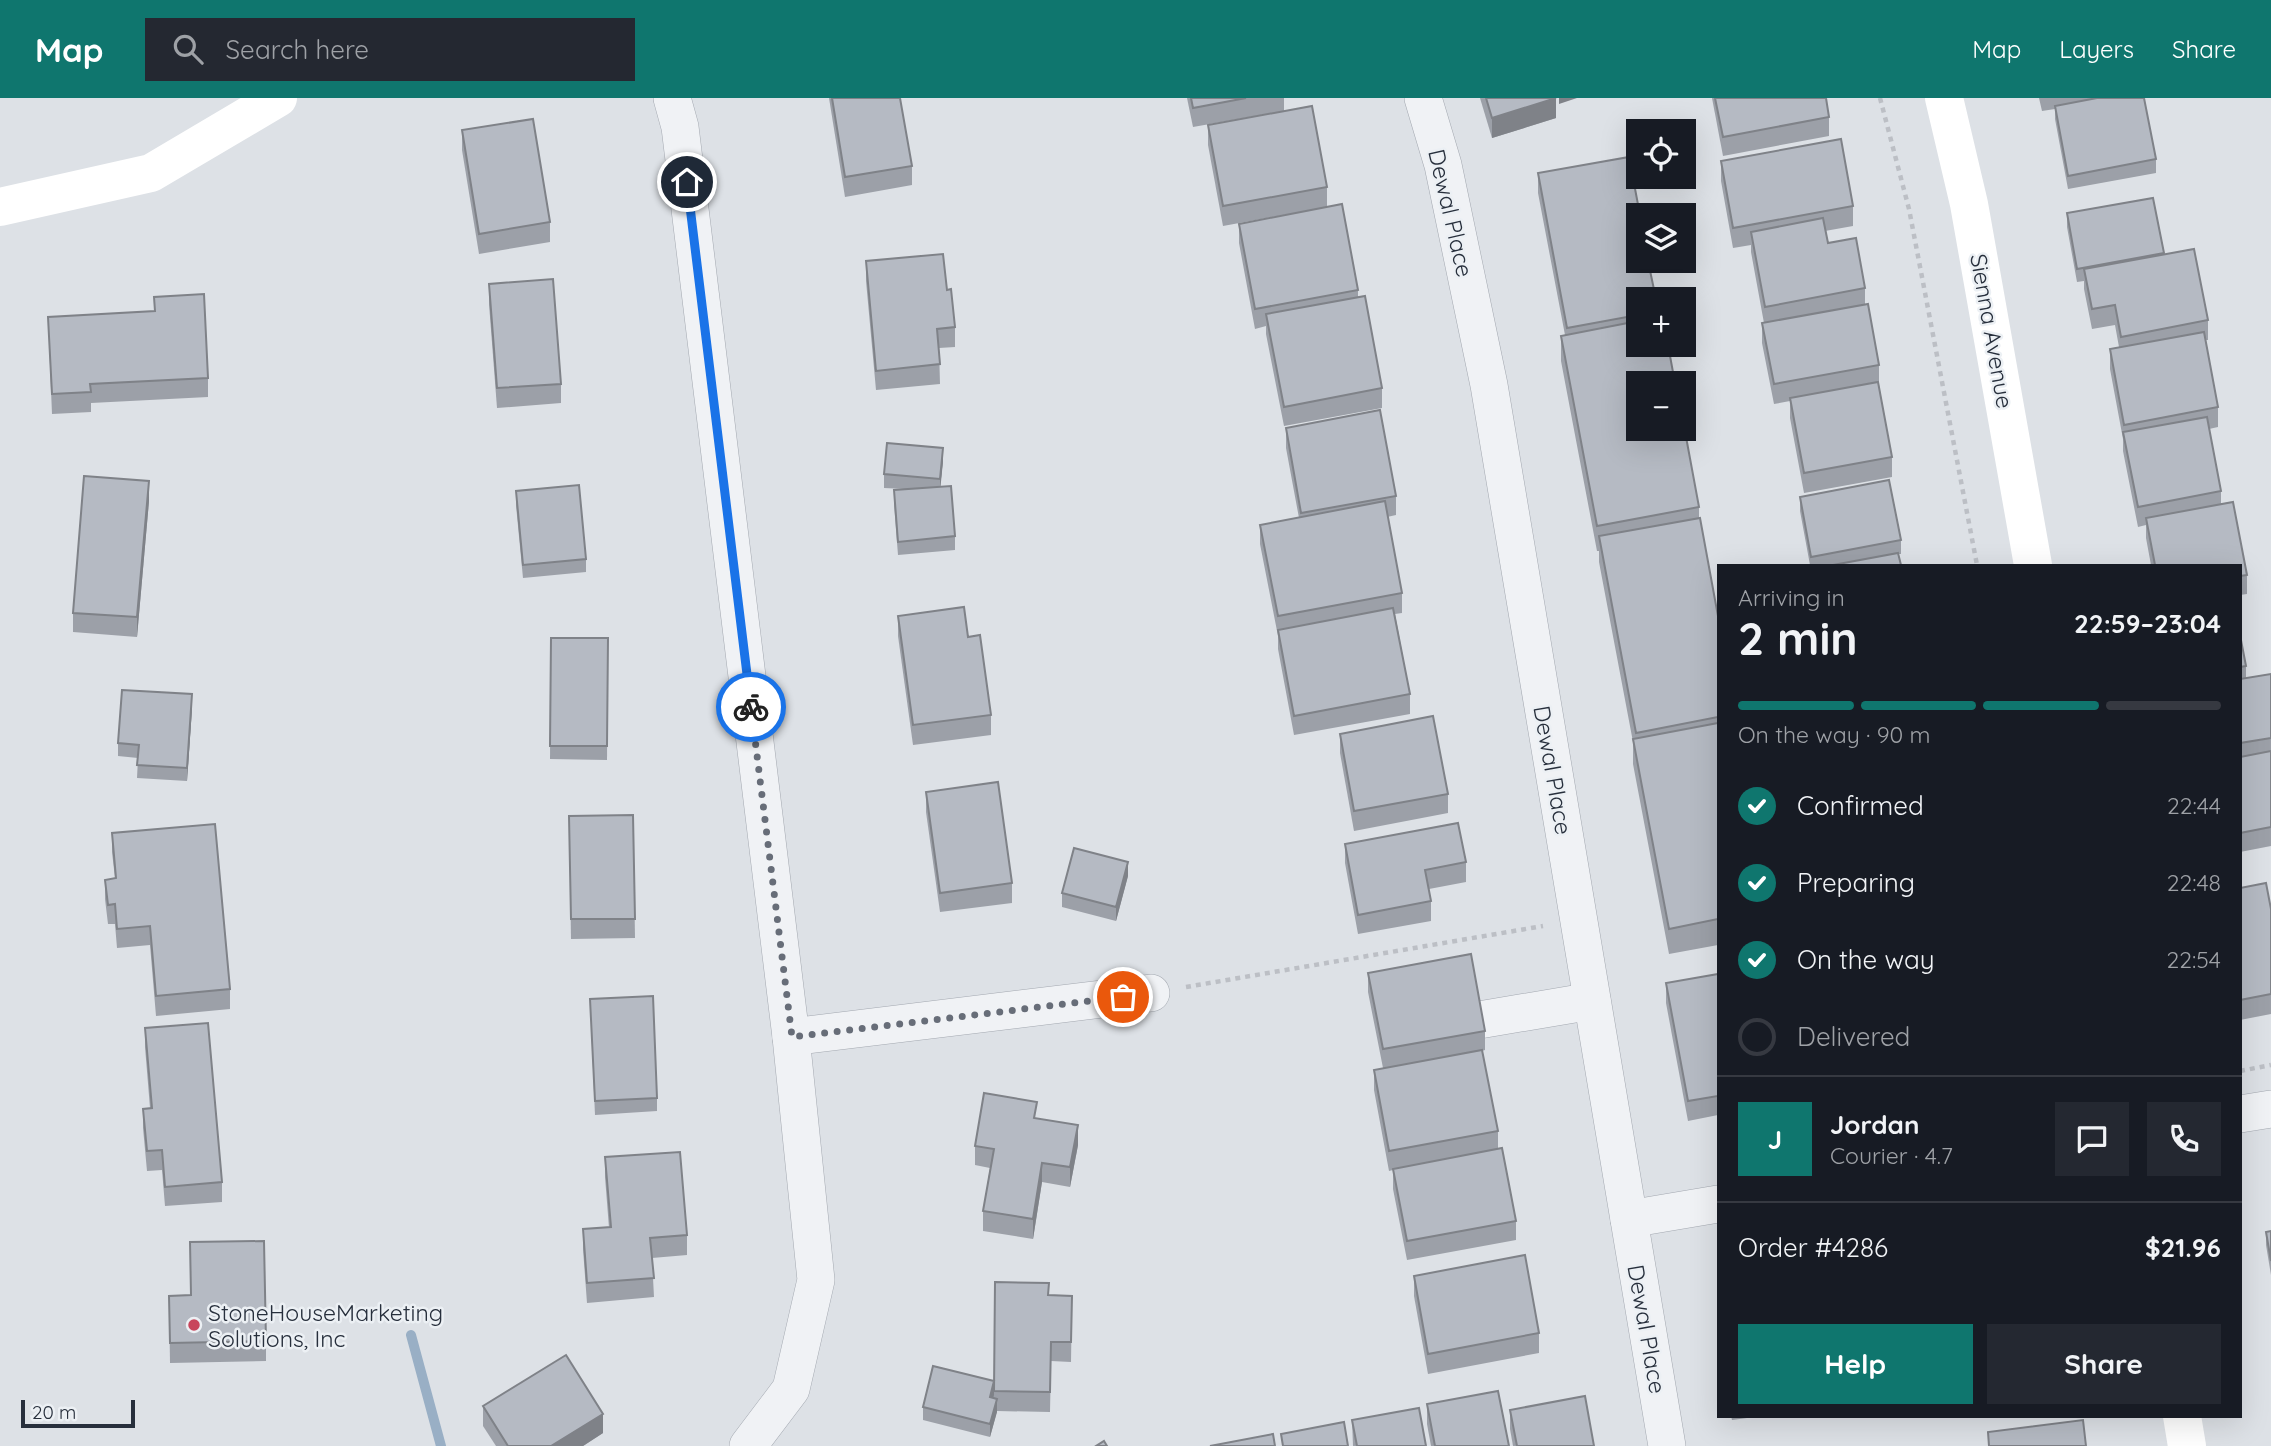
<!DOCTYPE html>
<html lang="en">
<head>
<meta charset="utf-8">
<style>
  :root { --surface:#171b24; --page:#242831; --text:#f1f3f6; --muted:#9ea1a6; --line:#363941; --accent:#0f766e }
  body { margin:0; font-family:Quicksand,sans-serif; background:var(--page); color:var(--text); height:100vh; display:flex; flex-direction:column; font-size:26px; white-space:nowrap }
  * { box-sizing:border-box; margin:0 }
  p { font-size:23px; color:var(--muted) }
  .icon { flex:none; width:38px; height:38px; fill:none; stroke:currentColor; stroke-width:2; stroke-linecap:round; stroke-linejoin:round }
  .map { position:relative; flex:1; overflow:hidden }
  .drawer { position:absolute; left:1717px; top:466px; width:525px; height:854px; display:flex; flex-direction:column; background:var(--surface); border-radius:0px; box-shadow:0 7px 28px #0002 }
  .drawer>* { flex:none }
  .buttons { position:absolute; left:1626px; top:21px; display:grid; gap:14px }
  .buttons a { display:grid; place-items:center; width:70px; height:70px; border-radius:0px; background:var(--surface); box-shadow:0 7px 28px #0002; font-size:35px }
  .scale { position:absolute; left:21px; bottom:18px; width:114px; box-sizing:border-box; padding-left:7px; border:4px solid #272f3c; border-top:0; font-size:19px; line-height:24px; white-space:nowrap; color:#272f3c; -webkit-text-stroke:5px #ecf0f4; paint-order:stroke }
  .pin { position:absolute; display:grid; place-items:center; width:60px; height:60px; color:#fff; margin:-30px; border:4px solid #fff; border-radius:50%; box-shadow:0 2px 7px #0007 }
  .courier { position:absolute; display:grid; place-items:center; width:70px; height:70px; margin:-35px; border:5px solid #1a73e8; border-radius:50%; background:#fff; color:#222; box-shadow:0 2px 9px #0007 }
  .headline em { font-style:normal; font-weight:700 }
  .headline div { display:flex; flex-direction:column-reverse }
  .headline { display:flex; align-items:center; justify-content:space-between; height:119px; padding:0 21px }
  h1 { font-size:46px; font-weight:700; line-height:52px }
  .bar { display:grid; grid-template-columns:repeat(4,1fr); gap:10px 7px; align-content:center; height:84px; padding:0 21px }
  .bar i { height:9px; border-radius:5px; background:var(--line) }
  .bar .current { background:var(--accent) }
  .bar p { grid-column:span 4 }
  .line { display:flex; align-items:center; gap:18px; padding:0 21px; border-top:2px solid var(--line) }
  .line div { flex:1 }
  .round { display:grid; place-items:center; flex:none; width:74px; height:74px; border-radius:0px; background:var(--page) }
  ol { padding:0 21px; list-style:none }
  li { display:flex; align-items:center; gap:21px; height:77px }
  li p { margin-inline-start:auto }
  li .icon { padding:7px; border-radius:50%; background:var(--accent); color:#fff; stroke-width:4 }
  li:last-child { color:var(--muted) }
  li i { width:38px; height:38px; border:4px solid var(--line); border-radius:50% }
  .primary-button { display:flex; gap:14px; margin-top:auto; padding:14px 21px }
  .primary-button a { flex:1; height:80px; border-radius:0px; background:var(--accent); color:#fff; font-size:28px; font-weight:700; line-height:80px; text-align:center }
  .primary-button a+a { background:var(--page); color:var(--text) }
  header { display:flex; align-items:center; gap:42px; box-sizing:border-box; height:98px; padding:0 35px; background:var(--accent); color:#fff }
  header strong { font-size:33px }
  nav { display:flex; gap:38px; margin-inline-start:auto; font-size:24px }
  .search { width:490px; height:63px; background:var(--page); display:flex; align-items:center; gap:18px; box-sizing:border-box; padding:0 24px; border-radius:0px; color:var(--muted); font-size:26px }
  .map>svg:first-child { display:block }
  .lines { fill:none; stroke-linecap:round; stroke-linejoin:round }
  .stream { stroke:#99afc5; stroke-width:10 }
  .street-casing { stroke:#a3a8b0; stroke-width:38 }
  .path { stroke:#bcbfc5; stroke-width:4.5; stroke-dasharray:5 5; stroke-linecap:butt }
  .street { stroke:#f0f2f5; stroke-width:37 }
  .secondary { stroke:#fff; stroke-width:38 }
  .wall { fill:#9ca0a8 }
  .shaded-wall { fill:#7f8288 }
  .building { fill:#b5bac3; stroke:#7f8288; stroke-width:2 }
  .done { stroke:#676d78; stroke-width:7; stroke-dasharray:0 12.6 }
  .route { stroke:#1a73e8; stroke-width:9 }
  .poi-dot { fill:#c8455b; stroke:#ecf0f4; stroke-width:2.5 }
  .labels { text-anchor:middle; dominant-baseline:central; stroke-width:5; stroke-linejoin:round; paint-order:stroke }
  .street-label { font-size:23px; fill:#272f3c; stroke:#ecf0f4 }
  .poi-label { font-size:23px; fill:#272f3c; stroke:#ecf0f4; text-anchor:start }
</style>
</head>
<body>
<header>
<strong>Map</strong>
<div class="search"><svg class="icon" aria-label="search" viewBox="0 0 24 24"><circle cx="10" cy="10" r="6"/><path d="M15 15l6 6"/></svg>Search here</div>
<nav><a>Map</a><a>Layers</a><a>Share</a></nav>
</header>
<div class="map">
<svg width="2271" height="1348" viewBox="0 0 2271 1348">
  <rect width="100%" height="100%" fill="#dde1e6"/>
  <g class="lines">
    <polyline class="stream" points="411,1237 441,1348"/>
    <g class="street-casing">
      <g id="street">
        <polyline points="672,0 680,29 791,939 816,1182 791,1291 748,1348"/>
        <polyline points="1423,0 1443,67 1489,287 1667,1348"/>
        <polyline points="1479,922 1592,903"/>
        <polyline points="791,939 1151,895"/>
        <polyline points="2240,1016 2271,1011"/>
        <polyline points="1629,1121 1718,1106"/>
      </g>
    </g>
    <g class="path">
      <polyline points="1880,0 1909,111 1977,467"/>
      <polyline points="1186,889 1543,828"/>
      <polyline points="2240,973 2271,967"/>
    </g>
    <use href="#street" class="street"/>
    <g class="secondary">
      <polyline points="1944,0 1969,106 2033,467"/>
      <polyline points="0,109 151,75 278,0"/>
      <polyline points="2182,1318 2187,1348"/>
    </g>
  </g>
  <g class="wall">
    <polygon points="829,0 900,0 912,68 912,87 845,99"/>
    <polygon points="1187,0 1284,0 1284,13 1193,29"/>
    <polygon points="1480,0 1556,0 1556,20 1492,40"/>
    <polygon points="1712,0 1826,0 1829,19 1829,38 1723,58"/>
    <polygon points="2039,0 2144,0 2156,61 2156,75 2068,91 2055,21 2055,11 2042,13"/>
    <polygon points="1208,27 1327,89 1327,109 1223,128 1208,47"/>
    <polygon points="462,32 550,124 550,144 479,156 462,52"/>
    <polygon points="1721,63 1853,108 1853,128 1825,133 1828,145 1865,190 1865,206 1879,267 1879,287 1892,359 1892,379 1804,395 1790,320 1790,303 1774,306 1762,245 1762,225 1764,225 1751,154 1751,147 1733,150 1721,83"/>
    <polygon points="1538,75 1638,201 1638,247 1699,409 1699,420 1718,518 1718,847 1669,856 1633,666 1633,644 1599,464 1599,453 1597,453 1561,263 1561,238 1565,237 1538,95"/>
    <polygon points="2067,115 2164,155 2164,157 2208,222 2208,242 2205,242 2218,309 2218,329 2209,331 2221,393 2221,406 2247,477 2247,496 2240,497 2240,467 2151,467 2146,440 2146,427 2138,429 2123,353 2123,341 2110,271 2110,251 2119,249 2115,227 2092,231 2084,191 2084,183 2077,184 2067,129"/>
    <polygon points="1239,126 1358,192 1358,199 1382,290 1382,310 1284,328 1266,236 1266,228 1255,231 1239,145"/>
    <polygon points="866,163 947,192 955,229 955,249 939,250 940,286 876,292 866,183"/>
    <polygon points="489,186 561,286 561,305 497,310 489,206"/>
    <polygon points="154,199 208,280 208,299 91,305 91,314 52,316 48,219 154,213"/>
    <polygon points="1286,330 1396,398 1396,417 1387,419 1402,495 1402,515 1395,516 1410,596 1410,616 1294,637 1278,551 1278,538 1260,446 1260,427 1299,420 1286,350"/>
    <polygon points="943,363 940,389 955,438 955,452 898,457 894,406 894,392 905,391 884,390 884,376"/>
    <polygon points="516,393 586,461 586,474 523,480 516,407"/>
    <polygon points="1800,399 1901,442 1901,456 1898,456 1901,467 1810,467 1800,413"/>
    <polygon points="149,403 137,539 73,534 73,515"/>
    <polygon points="898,518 968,539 991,617 991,637 913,647 898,538"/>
    <polygon points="2240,537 2246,568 2246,580 2271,576 2271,748 2240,754"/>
    <polygon points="551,540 608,540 607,662 550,661"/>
    <polygon points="192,610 187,683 137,680 138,660 118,658 118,645"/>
    <polygon points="1340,636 1448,696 1448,715 1354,733 1340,655"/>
    <polygon points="926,694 1012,785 1012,805 940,814 926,714"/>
    <polygon points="633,717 635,840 571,841 569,718"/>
    <polygon points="112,735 230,891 230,911 156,918 150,847 117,850 115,826 108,826 105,801 105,782 115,780 112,754"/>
    <polygon points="1345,746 1466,764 1466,784 1429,791 1431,803 1431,823 1358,836 1345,765"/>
    <polygon points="1128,778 1116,823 1062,809 1062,795"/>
    <polygon points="2240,790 2271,811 2271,916 2240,922"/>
    <polygon points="1368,875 1485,933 1485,952 1482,953 1498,1033 1498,1051 1516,1123 1516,1142 1407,1162 1393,1091 1393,1072 1389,1073 1374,992 1374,972 1383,970 1368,894"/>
    <polygon points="1718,876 1718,1017 1688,1023 1666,905 1666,885"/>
    <polygon points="590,901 657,1000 657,1013 595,1017"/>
    <polygon points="145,930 222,1084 222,1104 165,1108 162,1072 147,1073 143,1030 143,1011 150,1010 145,949"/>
    <polygon points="1037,1020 1078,1047 1070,1089 1042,1084 1033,1141 983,1133 983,1113 990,1070 975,1067 975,1048"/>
    <polygon points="605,1059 687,1137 687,1157 652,1160 654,1199 587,1205 583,1151 583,1131 609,1130 605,1079"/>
    <polygon points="2271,1133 2271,1177 2266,1147 2266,1134"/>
    <polygon points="1414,1178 1539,1235 1539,1255 1428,1276 1414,1198"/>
    <polygon points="191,1197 266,1243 266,1263 170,1265 169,1198"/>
    <polygon points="1049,1197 1072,1198 1071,1264 1051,1263 1050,1314 997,1313 990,1339 923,1322 923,1309 994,1283"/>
    <polygon points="1427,1306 1509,1348 1431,1348 1427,1326"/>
    <polygon points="483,1308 603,1335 583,1348 496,1348 483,1328"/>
    <polygon points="1510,1312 1594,1348 1513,1348 1510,1331"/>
    <polygon points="1731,1318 1762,1318 1732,1322"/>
    <polygon points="1352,1322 1426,1348 1353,1348"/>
  </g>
  <g class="shaded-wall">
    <polygon points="1556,0 1556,20 1492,40 1492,20"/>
    <polygon points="1559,0 1577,0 1559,6"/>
    <polygon points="943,350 943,363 940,394 940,381"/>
    <polygon points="149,383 149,403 137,539 137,519"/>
    <polygon points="192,596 192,610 187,683 187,670"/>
    <polygon points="1128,764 1128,778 1116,823 1116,809"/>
    <polygon points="1078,1027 1078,1047 1070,1089 1070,1069"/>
    <polygon points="1042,1065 1042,1084 1033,1141 1033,1121"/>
    <polygon points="994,1283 994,1297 990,1312 990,1299"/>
    <polygon points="997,1301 997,1314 990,1339 990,1326"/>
    <polygon points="603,1316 603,1335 583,1348 551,1348"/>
  </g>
  <g class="building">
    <polygon points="832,0 900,0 912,68 845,79"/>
    <polygon points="1191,0 1246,0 1193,10"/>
    <polygon points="1486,0 1556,0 1492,20"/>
    <polygon points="1715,0 1826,0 1829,19 1723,39"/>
    <polygon points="2097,0 2144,0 2156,61 2068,78 2055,8"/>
    <polygon points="1312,8 1327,89 1223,108 1208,27"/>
    <polygon points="533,21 550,124 479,136 462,32"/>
    <polygon points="1841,41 1853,108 1733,130 1721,63"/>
    <polygon points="1629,59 1640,117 1638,117 1638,163 1648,163 1656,201 1638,201 1638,217 1567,230 1538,75"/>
    <polygon points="2153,100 2164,155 2077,171 2067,115"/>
    <polygon points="1342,106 1358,192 1255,211 1239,126"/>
    <polygon points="1823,120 1828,145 1856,140 1865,190 1765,209 1751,134"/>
    <polygon points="2194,151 2208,222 2121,239 2115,207 2092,211 2084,171"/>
    <polygon points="943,156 947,192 951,191 955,229 937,231 940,266 876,273 866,163"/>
    <polygon points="553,181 561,286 497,290 489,186"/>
    <polygon points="204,196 208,280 90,286 91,294 52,296 48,219 155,213 154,199"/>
    <polygon points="1365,198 1382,290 1284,309 1266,216"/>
    <polygon points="1868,206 1879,267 1774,286 1762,225"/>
    <polygon points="1638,223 1638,247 1668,247 1675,285 1638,285 1638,331 1684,331 1684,328 1699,409 1597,428 1561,238"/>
    <polygon points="2204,234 2218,309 2124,327 2110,251"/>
    <polygon points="1878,284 1892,359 1804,375 1790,300"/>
    <polygon points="1380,312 1396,398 1301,415 1286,330"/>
    <polygon points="2207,319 2221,393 2138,409 2123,334"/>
    <polygon points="887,345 943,350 940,381 884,376"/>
    <polygon points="84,378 149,383 137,519 73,515"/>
    <polygon points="1889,382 1901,442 1811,459 1800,399"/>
    <polygon points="579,387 586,461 523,467 516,393"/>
    <polygon points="951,388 955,438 898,444 894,392"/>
    <polygon points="1385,403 1402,495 1278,518 1260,427"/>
    <polygon points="2233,404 2247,477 2240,478 2240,467 2155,467 2146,420"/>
    <polygon points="1700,420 1718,518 1718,619 1636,635 1599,438"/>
    <polygon points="1898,455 1901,467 1833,467"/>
    <polygon points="964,509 968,539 980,537 991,617 913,627 898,518"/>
    <polygon points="1393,510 1410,596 1294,618 1278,532"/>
    <polygon points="2240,537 2246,568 2240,569"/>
    <polygon points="551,540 608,540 607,648 550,648"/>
    <polygon points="2271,576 2271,640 2240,645 2240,581"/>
    <polygon points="122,592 192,596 187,670 137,667 139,647 118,645"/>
    <polygon points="1433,618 1448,696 1354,713 1340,636"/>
    <polygon points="1718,625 1718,821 1669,831 1633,641"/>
    <polygon points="2271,653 2271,729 2240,735 2240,659"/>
    <polygon points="998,684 1012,785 940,795 926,694"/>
    <polygon points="633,717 635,821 571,821 569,718"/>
    <polygon points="1458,725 1466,764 1425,772 1431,803 1358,817 1345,746"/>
    <polygon points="215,726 230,891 156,898 150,828 117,831 115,806 108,807 105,782 116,780 112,735"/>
    <polygon points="1074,750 1128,764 1116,809 1062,795"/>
    <polygon points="2266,785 2271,811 2271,896 2240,902 2240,790"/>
    <polygon points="1471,856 1485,933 1383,951 1368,875"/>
    <polygon points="1718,876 1718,998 1688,1003 1666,885"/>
    <polygon points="653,898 657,1000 595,1003 590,901"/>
    <polygon points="208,925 222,1084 165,1089 162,1052 147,1053 143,1011 152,1010 145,930"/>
    <polygon points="1482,952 1498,1033 1389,1053 1374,972"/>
    <polygon points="984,995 1037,1004 1034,1020 1078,1027 1070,1069 1042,1065 1033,1121 983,1113 994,1051 975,1048"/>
    <polygon points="1502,1050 1516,1123 1407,1143 1393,1071"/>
    <polygon points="680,1054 687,1137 650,1140 654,1180 587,1185 583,1131 611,1129 605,1059"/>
    <polygon points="2271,1133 2271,1163 2266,1134"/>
    <polygon points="264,1143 266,1243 170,1245 169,1198 191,1197 190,1144"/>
    <polygon points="1525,1157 1539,1235 1428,1256 1414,1178"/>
    <polygon points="995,1184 1049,1185 1048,1197 1072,1198 1071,1244 1051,1244 1050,1294 994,1293"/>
    <polygon points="566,1257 603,1316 551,1348 508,1348 483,1308"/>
    <polygon points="933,1268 994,1283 990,1299 997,1301 990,1326 923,1309"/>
    <polygon points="1498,1293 1509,1348 1435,1348 1427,1306"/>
    <polygon points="1585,1298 1594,1348 1517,1348 1510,1312"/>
    <polygon points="1419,1310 1426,1348 1357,1348 1352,1322"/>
    <polygon points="2083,1322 2086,1348 1989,1348 1988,1334"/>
    <polygon points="1344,1324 1348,1348 1283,1348 1281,1336"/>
    <polygon points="1273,1336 1275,1348 1210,1348"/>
    <polygon points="1104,1343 1107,1348 1096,1348"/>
  </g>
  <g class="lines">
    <polyline class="done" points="751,609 792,939 1123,899"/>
    <polyline class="route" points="687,84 751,609"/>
  </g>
  <circle class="poi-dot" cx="194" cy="1227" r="7"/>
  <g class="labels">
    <g class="street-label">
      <text transform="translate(1451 115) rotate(77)">Dewal Place</text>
      <text transform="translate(1992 233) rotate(80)">Sienna Avenue</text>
      <text transform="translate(1553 672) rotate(80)">Dewal Place</text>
      <text transform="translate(1647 1231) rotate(80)">Dewal Place</text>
    </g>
    <g class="poi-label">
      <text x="208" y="1214">StoneHouseMarketing<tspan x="208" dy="26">Solutions, Inc</tspan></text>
    </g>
  </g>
</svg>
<div class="buttons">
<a><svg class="icon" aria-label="locate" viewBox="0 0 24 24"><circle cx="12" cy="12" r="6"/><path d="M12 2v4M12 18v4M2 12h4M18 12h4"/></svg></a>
<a><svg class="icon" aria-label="layers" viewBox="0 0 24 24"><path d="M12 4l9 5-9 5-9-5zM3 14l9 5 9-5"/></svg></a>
<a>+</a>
<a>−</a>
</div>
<div class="scale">20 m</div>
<div class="pin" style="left:1123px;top:899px;background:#ea580c"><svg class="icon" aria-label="bag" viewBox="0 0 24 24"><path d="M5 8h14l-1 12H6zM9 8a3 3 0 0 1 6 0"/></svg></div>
<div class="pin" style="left:687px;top:84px;background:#1f2937"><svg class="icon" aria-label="home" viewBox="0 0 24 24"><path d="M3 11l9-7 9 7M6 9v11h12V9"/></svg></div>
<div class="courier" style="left:751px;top:609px"><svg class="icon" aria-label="bike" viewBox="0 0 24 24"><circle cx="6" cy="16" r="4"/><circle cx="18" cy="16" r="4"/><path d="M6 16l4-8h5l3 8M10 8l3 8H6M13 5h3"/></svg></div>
<section class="drawer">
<div class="headline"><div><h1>2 min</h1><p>Arriving in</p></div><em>22:59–23:04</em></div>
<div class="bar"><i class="current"></i><i class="current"></i><i class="current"></i><i></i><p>On the way · 90 m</p></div>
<ol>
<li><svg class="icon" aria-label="check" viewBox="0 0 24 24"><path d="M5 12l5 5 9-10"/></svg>Confirmed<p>22:44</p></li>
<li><svg class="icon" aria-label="check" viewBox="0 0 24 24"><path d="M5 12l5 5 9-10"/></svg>Preparing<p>22:48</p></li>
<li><svg class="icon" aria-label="check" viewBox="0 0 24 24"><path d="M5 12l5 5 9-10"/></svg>On the way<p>22:54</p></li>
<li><i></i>Delivered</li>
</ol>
<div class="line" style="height:126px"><b class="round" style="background:var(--accent);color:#fff">J</b><div><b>Jordan</b><p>Courier · 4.7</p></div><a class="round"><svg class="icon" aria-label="chat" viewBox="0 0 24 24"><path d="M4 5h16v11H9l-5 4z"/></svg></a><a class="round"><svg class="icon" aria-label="phone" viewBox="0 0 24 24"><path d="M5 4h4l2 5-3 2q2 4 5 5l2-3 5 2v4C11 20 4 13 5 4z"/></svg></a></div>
<div class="line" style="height:91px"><div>Order #4286</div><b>$21.96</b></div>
<div class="primary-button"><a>Help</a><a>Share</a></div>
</section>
</div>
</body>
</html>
